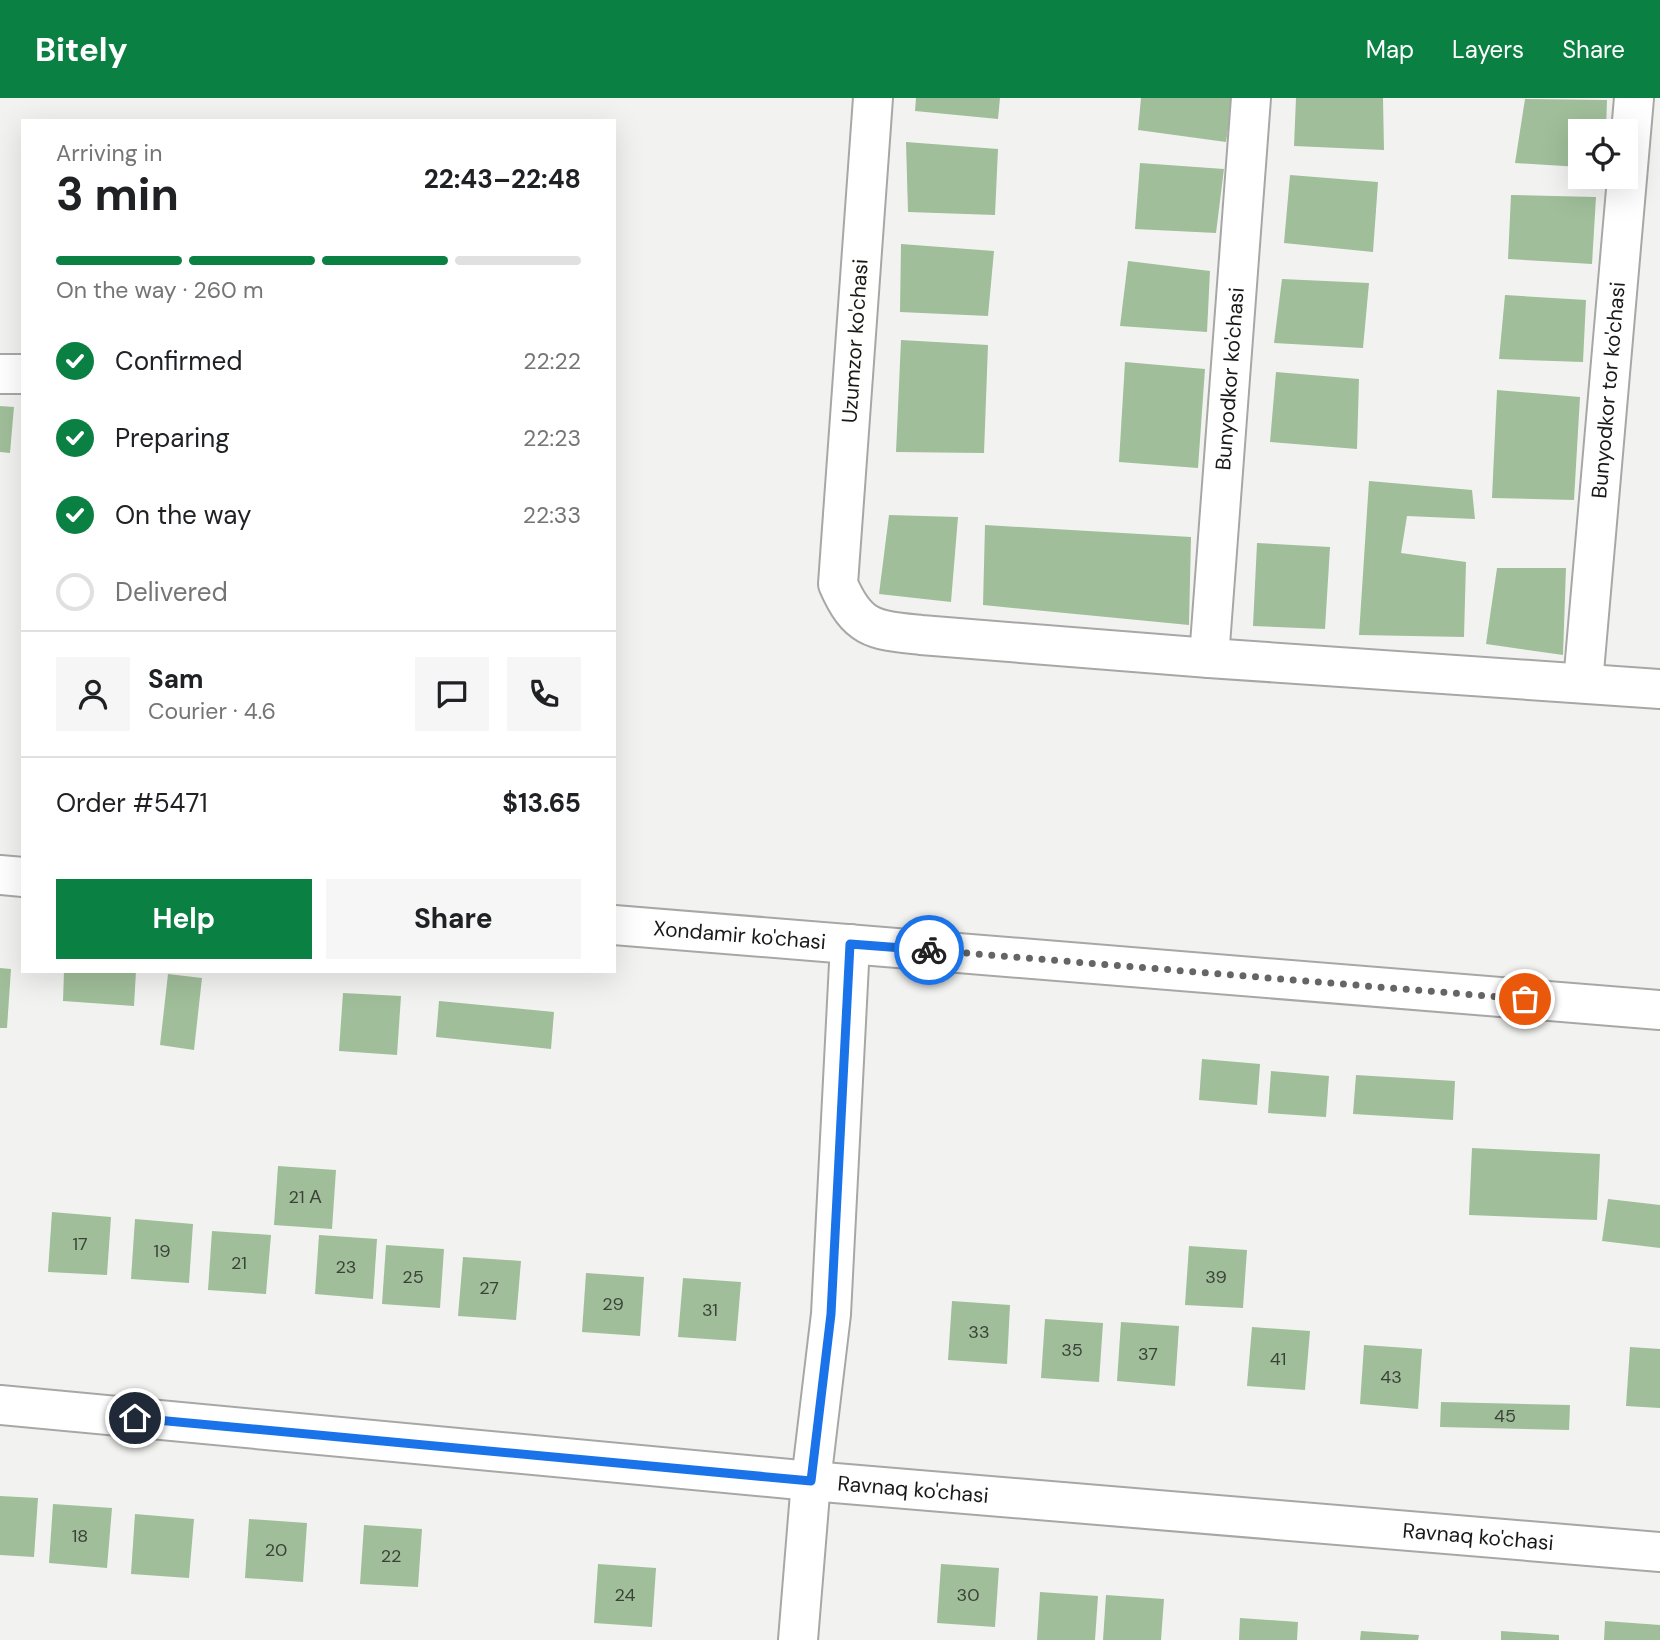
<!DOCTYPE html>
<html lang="en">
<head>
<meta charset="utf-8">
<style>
  :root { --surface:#fff; --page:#f6f6f6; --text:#202124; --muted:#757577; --line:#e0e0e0; --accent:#0b8043 }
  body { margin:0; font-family:"DM Sans",sans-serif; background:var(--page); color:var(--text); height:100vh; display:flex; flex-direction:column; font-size:26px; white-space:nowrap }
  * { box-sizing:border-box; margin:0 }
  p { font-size:23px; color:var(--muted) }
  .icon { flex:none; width:38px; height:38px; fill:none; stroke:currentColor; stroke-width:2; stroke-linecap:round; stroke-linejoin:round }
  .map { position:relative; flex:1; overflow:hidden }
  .sheet { position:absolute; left:21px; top:21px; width:595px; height:854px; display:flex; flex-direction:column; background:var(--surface); border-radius:0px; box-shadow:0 7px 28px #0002 }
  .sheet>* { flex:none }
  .controls { position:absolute; left:1568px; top:21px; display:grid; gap:14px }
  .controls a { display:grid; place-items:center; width:70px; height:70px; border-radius:0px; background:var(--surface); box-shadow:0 7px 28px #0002; font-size:35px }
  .pin { position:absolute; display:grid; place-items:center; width:60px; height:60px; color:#fff; margin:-30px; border:4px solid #fff; border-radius:50%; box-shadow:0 2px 7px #0007 }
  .courier { position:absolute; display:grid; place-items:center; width:70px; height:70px; margin:-35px; border:5px solid #1a73e8; border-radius:50%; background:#fff; color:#222; box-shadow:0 2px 9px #0007 }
  .summary em { font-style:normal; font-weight:700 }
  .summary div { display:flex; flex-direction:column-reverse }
  .summary { display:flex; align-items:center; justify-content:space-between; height:119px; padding:0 35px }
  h1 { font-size:46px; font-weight:700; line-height:52px }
  .bar { display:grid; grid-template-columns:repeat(4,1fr); gap:10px 7px; align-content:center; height:84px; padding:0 35px }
  .bar i { height:9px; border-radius:5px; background:var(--line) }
  .bar .active { background:var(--accent) }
  .bar p { grid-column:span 4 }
  .line { display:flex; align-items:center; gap:18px; padding:0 35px; border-top:2px solid var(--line) }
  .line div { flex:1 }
  .round { display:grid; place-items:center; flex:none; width:74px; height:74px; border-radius:0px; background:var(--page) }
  ol { padding:0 35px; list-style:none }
  li { display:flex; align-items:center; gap:21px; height:77px }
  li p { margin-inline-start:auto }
  li .icon { padding:7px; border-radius:50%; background:var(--accent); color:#fff; stroke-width:4 }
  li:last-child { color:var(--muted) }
  li i { width:38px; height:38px; border:4px solid var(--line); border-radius:50% }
  .action { display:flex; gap:14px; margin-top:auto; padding:14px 35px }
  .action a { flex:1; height:80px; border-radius:0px; background:var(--accent); color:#fff; font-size:28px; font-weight:700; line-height:80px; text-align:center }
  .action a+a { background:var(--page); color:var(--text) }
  header { display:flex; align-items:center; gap:42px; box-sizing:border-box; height:98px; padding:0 35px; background:var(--accent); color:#fff }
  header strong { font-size:33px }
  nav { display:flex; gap:38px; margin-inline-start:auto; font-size:24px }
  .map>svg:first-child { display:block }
  .building { fill:#a0be9a }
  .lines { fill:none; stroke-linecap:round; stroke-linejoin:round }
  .street-casing { stroke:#a7a8a5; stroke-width:42 }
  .secondary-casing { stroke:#a7a8a5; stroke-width:42 }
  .street { stroke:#fff; stroke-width:38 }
  .secondary { stroke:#fff; stroke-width:38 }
  .done { stroke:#656564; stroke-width:7; stroke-dasharray:0 12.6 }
  .route { stroke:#1a73e8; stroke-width:9 }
  .labels { text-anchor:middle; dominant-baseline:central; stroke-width:5; stroke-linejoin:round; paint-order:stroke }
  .number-label { font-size:18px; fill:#3b4238 }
  .street-label { font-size:21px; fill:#191918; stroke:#fffffe }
</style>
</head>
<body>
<header>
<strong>Bitely</strong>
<nav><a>Map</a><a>Layers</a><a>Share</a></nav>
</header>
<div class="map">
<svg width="1660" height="1542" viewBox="0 0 1660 1542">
  <rect width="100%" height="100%" fill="#f2f3f0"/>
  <g class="building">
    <polygon points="916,0 1000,0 998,21 915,13"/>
    <polygon points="1141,0 1233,0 1226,44 1138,32"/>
    <polygon points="1296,0 1383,0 1384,52 1294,48"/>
    <polygon points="1525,1 1607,2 1606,33 1580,33 1580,69 1515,65"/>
    <polygon points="906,44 998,51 995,117 908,114"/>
    <polygon points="1140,65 1224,71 1216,135 1135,131"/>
    <polygon points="1290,77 1378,84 1373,154 1284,145"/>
    <polygon points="1511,97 1596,99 1592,166 1508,161"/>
    <polygon points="901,146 994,153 988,218 900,214"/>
    <polygon points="1128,163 1210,173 1207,234 1120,228"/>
    <polygon points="1282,181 1369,185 1363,250 1274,245"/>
    <polygon points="1505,197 1586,202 1583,264 1499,261"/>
    <polygon points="901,242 988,247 984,355 896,354"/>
    <polygon points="1125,264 1205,271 1198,370 1119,364"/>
    <polygon points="1276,274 1359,281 1357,351 1270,344"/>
    <polygon points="1497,292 1580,299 1574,402 1492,400"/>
    <polygon points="0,308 14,309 10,355 0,354"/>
    <polygon points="1369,383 1472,392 1475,421 1407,418 1401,455 1466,464 1464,539 1359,537"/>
    <polygon points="889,417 958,419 951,504 879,496"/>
    <polygon points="985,427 1191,439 1189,527 983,507"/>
    <polygon points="1257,445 1330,449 1325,531 1253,528"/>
    <polygon points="1497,470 1566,470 1563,557 1486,546"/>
    <polygon points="0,870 11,871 7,930 0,930"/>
    <polygon points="64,873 136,873 134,908 63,903"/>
    <polygon points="168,876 202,880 194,952 160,947"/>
    <polygon points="343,895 401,898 397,957 339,953"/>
    <polygon points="439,903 554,914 551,951 436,939"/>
    <polygon points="1202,961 1260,966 1257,1007 1199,1002"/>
    <polygon points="1271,973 1329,978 1326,1019 1268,1015"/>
    <polygon points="1356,977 1455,983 1453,1022 1353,1016"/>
    <polygon points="1472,1050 1600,1056 1597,1122 1469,1117"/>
    <polygon points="278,1068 336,1072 332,1131 274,1127"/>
    <polygon points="1608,1101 1660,1107 1660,1150 1602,1143"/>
    <polygon points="52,1114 111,1119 107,1177 48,1174"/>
    <polygon points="135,1121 193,1126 189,1185 131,1181"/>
    <polygon points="212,1133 271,1137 266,1196 208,1192"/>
    <polygon points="319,1137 377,1141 373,1201 315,1196"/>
    <polygon points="386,1147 444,1151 440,1210 382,1206"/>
    <polygon points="1189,1148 1247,1152 1243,1210 1185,1207"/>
    <polygon points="463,1159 521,1163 516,1222 458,1218"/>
    <polygon points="586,1175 644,1179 640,1238 582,1234"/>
    <polygon points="683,1180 741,1184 736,1243 678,1239"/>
    <polygon points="952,1203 1010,1207 1007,1266 948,1262"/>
    <polygon points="1045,1221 1103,1225 1099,1284 1041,1280"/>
    <polygon points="1121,1224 1179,1228 1175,1288 1117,1283"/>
    <polygon points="1252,1229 1310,1233 1305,1292 1247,1288"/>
    <polygon points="1364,1247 1422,1251 1418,1311 1360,1306"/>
    <polygon points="1630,1249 1660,1251 1660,1310 1626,1308"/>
    <polygon points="1441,1304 1570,1307 1569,1332 1440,1329"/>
    <polygon points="0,1398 38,1400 34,1459 0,1457"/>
    <polygon points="53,1406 112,1410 107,1470 49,1465"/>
    <polygon points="135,1416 194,1421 189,1480 131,1476"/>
    <polygon points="249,1421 307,1425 303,1484 245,1480"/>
    <polygon points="364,1427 422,1431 418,1489 360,1486"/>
    <polygon points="598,1466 656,1470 652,1529 594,1525"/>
    <polygon points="941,1466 999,1470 995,1529 937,1525"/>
    <polygon points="1040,1494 1098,1498 1095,1542 1037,1542"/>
    <polygon points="1106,1497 1164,1501 1161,1542 1103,1542"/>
    <polygon points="1240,1520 1298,1524 1297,1542 1239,1542"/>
    <polygon points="1605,1523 1660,1527 1660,1542 1604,1542"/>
    <polygon points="1361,1533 1419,1537 1418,1542 1360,1542"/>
    <polygon points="1501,1533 1559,1537 1559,1542 1501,1542"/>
  </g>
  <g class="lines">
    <g class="street-casing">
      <g id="street">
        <path d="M873,0L838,486C858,532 874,532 921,537L1209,560L1660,591"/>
        <polyline points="0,276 23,276"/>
        <path id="s1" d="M1209,560L1251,0"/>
        <path id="s2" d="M1583,585L1634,0"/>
        <path id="s3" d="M0,1307L811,1383L1660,1454"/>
        <polyline points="798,1542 811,1383 831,1216 850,846"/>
      </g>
    </g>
    <g class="secondary-casing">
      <g id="secondary">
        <polyline points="0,777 23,779"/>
        <path id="s4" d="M614,827L1660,912"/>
      </g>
    </g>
    <use href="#street" class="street"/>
    <use href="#secondary" class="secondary"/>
  </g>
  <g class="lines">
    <polyline class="done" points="929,852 1525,901"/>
    <polyline class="route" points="135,1320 811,1383 831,1216 850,846 929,852"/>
  </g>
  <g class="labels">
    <g class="number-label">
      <text x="305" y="1099">21 А</text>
      <text x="80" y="1146">17</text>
      <text x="162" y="1153">19</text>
      <text x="239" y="1165">21</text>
      <text x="346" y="1169">23</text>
      <text x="413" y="1179">25</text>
      <text x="1216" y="1179">39</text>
      <text x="489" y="1190">27</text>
      <text x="613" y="1206">29</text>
      <text x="710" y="1212">31</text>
      <text x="979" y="1234">33</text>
      <text x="1072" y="1252">35</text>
      <text x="1148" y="1256">37</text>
      <text x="1278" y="1261">41</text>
      <text x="1391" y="1279">43</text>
      <text x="1505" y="1318">45</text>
      <text x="80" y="1438">18</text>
      <text x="276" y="1452">20</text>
      <text x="391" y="1458">22</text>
      <text x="625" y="1497">24</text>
      <text x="968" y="1497">30</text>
    </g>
    <g class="street-label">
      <text transform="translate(855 243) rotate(-86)">Uzumzor ko'chasi</text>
      <text stroke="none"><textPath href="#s1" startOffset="280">Bunyodkor ko'chasi</textPath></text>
      <text stroke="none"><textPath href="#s2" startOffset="294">Bunyodkor tor ko'chasi</textPath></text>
      <text stroke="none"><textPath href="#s4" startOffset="126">Xondamir ko'chasi</textPath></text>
      <text stroke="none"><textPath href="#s3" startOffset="917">Ravnaq ko'chasi</textPath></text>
      <text stroke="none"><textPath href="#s3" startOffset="1484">Ravnaq ko'chasi</textPath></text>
    </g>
  </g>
</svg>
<div class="controls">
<a><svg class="icon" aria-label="locate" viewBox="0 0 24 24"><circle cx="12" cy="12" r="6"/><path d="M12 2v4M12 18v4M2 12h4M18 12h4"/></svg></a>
</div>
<div class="pin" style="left:1525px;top:901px;background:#ea580c"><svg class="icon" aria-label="bag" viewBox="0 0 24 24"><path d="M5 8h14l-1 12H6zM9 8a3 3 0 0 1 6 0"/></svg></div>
<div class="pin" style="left:135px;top:1320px;background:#1f2937"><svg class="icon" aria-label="home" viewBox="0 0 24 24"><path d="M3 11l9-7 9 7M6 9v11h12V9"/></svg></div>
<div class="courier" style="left:929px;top:852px"><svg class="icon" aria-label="bike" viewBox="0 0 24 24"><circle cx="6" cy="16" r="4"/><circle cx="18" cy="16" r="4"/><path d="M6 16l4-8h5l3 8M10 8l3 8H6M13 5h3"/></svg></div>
<section class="sheet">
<div class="summary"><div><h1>3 min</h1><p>Arriving in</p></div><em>22:43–22:48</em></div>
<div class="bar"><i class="active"></i><i class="active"></i><i class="active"></i><i></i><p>On the way · 260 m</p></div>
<ol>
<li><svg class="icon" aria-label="check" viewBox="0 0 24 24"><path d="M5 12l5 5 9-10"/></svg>Confirmed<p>22:22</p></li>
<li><svg class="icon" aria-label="check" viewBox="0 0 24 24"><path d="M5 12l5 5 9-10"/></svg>Preparing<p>22:23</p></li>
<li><svg class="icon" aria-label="check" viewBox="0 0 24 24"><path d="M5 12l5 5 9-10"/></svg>On the way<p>22:33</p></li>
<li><i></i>Delivered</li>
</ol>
<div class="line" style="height:126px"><a class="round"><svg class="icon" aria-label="person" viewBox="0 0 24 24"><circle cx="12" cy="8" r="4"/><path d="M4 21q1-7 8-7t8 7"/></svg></a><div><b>Sam</b><p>Courier · 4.6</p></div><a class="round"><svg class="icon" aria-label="chat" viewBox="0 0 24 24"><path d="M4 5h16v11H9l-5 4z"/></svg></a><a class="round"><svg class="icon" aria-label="phone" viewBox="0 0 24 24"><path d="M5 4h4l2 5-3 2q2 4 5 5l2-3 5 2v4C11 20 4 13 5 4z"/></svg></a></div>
<div class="line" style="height:91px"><div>Order #5471</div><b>$13.65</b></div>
<div class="action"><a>Help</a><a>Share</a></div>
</section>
</div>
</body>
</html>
